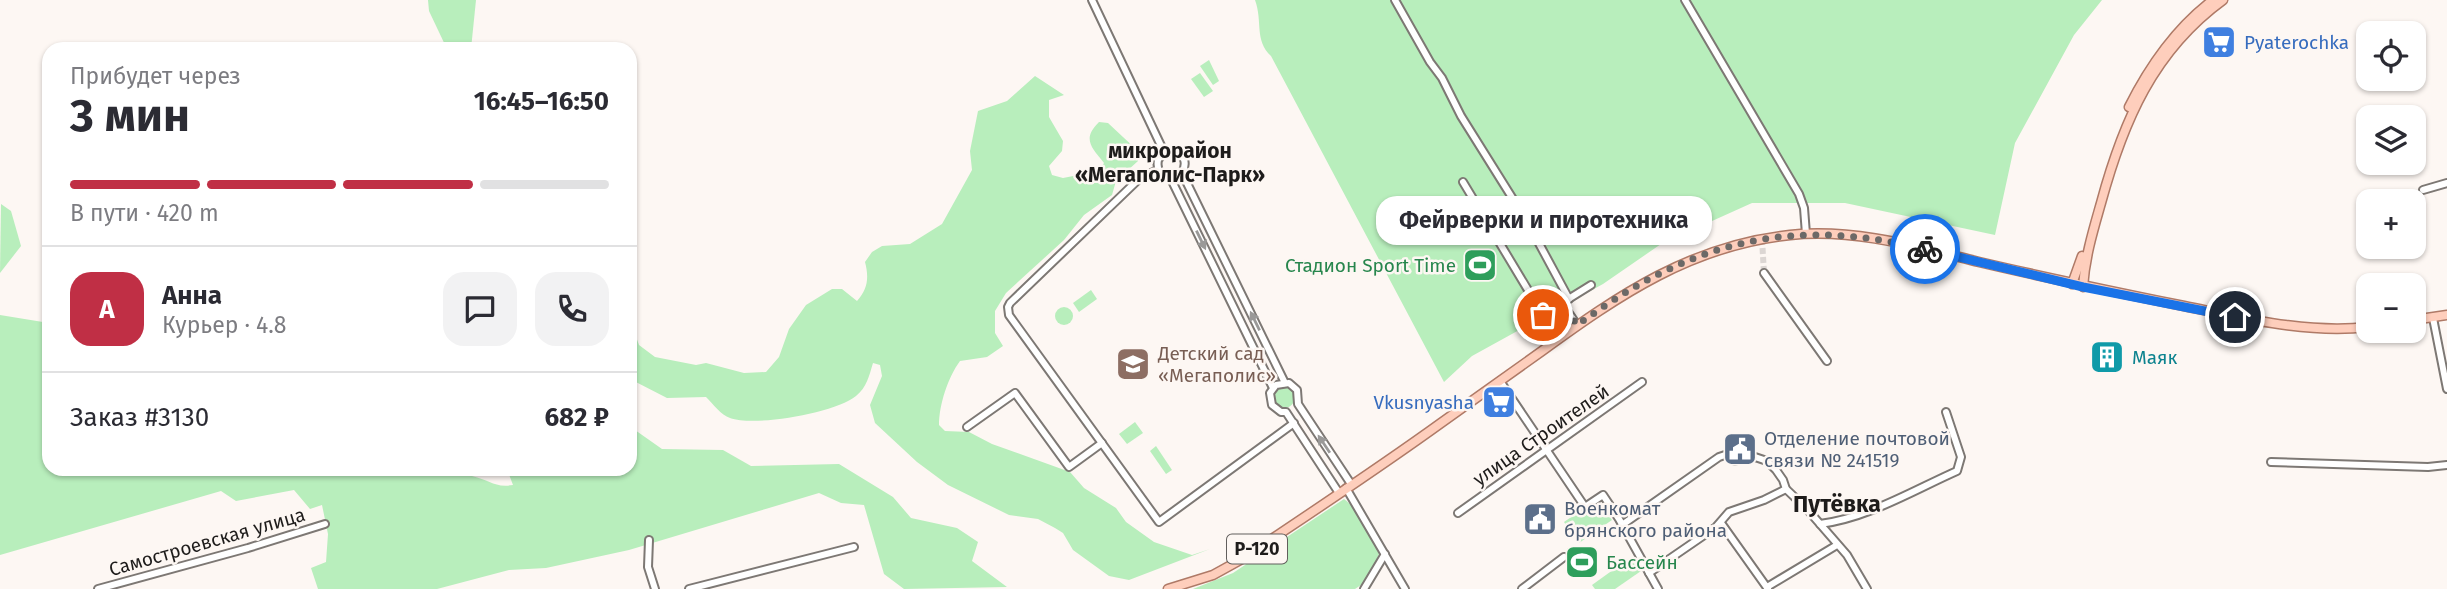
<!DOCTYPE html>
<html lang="ru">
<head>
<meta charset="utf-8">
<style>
  :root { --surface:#fff; --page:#f2f2f3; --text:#2b2b33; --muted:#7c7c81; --line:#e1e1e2; --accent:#c02f45 }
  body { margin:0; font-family:"Fira Sans",sans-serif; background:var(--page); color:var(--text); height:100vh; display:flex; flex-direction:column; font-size:26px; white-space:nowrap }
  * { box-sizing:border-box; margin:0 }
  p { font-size:23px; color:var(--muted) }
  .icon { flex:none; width:38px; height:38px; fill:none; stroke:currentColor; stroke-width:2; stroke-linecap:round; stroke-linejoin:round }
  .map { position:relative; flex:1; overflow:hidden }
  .details { position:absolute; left:42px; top:42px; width:595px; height:434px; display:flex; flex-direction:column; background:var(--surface); border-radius:21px; box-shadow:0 2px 5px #0004 }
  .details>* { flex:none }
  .tools { position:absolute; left:2356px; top:21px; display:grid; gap:14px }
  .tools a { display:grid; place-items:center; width:70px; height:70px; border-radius:14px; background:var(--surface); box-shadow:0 2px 5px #0004; font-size:35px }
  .pin { position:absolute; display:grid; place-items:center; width:60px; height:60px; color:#fff; margin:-30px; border:4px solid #fff; border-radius:50%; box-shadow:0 2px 7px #0007 }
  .courier { position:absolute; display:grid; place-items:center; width:70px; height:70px; margin:-35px; border:5px solid #1a73e8; border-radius:50%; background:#fff; color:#222; box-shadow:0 2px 9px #0007 }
  .bubble { position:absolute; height:49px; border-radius:21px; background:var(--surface); box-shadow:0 2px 5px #0004; font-size:23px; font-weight:700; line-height:49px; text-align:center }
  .summary em { font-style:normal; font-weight:700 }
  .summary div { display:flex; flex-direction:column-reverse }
  .summary { display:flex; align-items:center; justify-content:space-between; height:119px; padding:0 28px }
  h1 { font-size:46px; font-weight:700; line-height:52px }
  .bar { display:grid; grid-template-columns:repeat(4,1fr); gap:10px 7px; align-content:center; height:84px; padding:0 28px }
  .bar i { height:9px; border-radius:5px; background:var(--line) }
  .bar .current { background:var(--accent) }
  .bar p { grid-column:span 4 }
  .line { display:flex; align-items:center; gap:18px; padding:0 28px; border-top:2px solid var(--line) }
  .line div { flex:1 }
  .round { display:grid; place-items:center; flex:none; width:74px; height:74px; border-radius:21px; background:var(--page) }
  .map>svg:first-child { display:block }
  .green { fill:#b8eebc }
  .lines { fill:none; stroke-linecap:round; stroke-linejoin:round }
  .minor-tunnel { stroke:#dcd6d3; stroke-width:6; stroke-dasharray:6 3; stroke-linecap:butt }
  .minor-casing { stroke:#7d7874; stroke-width:10 }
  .major-casing { stroke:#af7a67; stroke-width:11 }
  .minor { stroke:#fff; stroke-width:6 }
  .major { stroke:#fecebc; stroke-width:8 }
  .oneway { fill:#9a9998 }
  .done { stroke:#6c6967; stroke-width:7; stroke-dasharray:0 12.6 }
  .route { stroke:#1a73e8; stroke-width:9 }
  .labels { text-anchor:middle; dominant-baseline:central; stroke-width:5; stroke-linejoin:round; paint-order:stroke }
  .shield { fill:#fdf7f3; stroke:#615e5c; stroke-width:2 }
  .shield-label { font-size:18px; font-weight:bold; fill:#1e1c1b }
  .shop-label { font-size:19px; fill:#366cbe; stroke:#fdf7f3; text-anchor:start }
  .leisure-label { font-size:19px; fill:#27864d; stroke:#fdf7f3; text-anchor:end }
  .education-label { font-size:19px; fill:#785e54; stroke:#fdf7f3; text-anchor:start }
  .culture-label { font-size:19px; fill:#0d838f; stroke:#fdf7f3; text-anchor:start }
  .street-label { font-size:19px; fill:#1e1c1b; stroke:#fdf7f3 }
  .service-label { font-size:19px; fill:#4e5e75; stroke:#fdf7f3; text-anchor:start }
  .neighbourhood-label { font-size:21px; font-weight:bold; fill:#1e1c1b; stroke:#fdf7f3 }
  .quarter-label { font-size:23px; font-weight:bold; fill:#1e1c1b; stroke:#fdf7f3 }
</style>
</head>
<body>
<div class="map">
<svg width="2447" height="589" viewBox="0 0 2447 589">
  <rect width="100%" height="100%" fill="#fdf7f3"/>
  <g class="green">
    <polygon points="428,0 476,0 471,49 447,49 429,11"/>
    <path d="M1255,0H2102L2074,35L2015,143L1995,235L1845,203H1752L1661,244L1603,284L1472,356L1444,382L1271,56C1254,40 1263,22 1255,0Z"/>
    <polygon points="1209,60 1219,81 1213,85 1200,66"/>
    <polygon points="1200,73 1213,91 1204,97 1191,79"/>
    <path d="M1035,76L1064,95L1049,100V117L1063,141L1062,151L1049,166L1052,175L1063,178L1099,171L1104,163C1091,147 1082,139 1099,122L1108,123L1138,151V161L1116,181L1112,195L1084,215L1064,240L1006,293L995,311V333L1003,346L987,357L960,361C948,377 939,405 939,425L945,431L969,432L992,444L1070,472L1084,488L1116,508L1126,522L1154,542L1192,555L1210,549L1129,580L1109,576L1073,550L1063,533L1055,528L1038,519L1009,515L948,485L917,462L875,423L870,405L882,376L880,365L873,363C869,376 867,387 856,396C835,413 756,427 730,418C721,415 713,404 706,397L667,398L630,379V320L639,345L655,357L696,365L706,363L744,373L766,372L779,357L789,329L806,305L832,289H842L857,301C868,289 869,277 865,262L872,252L882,246L910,244L942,224L972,170L970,151L978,111L1007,101Z"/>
    <polygon points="1,204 11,211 21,246 0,273"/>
    <polygon points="1091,290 1097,299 1079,312 1073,303"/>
    <circle cx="1064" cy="316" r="9"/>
    <path d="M0,315L49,323V469H475L472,476C490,480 494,488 513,485L507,469H630V429L635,430L662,449L723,450L751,466L839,464L893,497L911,518L957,528L978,542L972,561L1007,587L904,589L884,574L864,505L841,503L819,493L629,550L546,568L509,570L437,589H318L311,568L326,562L328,534L322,505L310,509L294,490L236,501L221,491L0,555Z"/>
    <circle cx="1284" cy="397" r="11"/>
    <polygon points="1135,422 1143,433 1127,444 1119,434"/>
    <polygon points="1156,446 1172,470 1166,474 1150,451"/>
    <path d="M1344,499C1359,510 1374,536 1379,554L1367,581L1355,589H1193L1233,573Z"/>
    <polygon points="1593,502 1603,508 1612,520 1579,543 1564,522"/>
    <polygon points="1631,557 1641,571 1615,589 1595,589 1592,585"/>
  </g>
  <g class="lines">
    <polyline class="minor-tunnel" points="1762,239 1764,273"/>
    <g class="minor-casing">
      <g id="minor">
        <polyline points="1092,0 1164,152"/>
        <polyline points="1395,0 1430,62 1442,78 1461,116 1528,223 1569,299"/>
        <polyline points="1685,0 1799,194 1804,208 1806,234"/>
        <polyline points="1158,170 1141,177 1010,303 1008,307 1009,315 1159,522 1294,423"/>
        <polyline points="1463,182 1543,315 1567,310"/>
        <polyline points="2423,190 2447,183"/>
        <polyline points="1764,273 1827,361"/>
        <polyline points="2433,318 2447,389"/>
        <polyline points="1577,325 1562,303 1591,285"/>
        <polyline points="1500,381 1585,507 1603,495 1619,519 1658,589"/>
        <path d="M1273,388L1171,179C1161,177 1156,170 1158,160L1164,152L1176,151C1185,156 1187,164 1182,173L1285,383"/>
        <polyline points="967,427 1015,393 1069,467 1102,443"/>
        <polyline points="2271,462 2428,467 2447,465"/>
        <polyline points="1346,488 1405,589"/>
        <polyline points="1339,493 1286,412 1281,412 1272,405 1270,393 1276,385 1289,383 1297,390 1298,404 1351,484"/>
        <polyline points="1458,513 1642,382"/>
        <polyline points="1721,523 1768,589"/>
        <path d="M1820,524C1868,518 1914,490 1957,471L1961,457L1946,412"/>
        <polyline points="1622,525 1719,457 1725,455 1735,461 1749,455 1767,461 1776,470 1783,480 1786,489 1807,509 1847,555 1867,589"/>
        <polyline points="649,540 648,567 655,589"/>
        <polyline points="1649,573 1716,527 1729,512 1764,500 1786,489"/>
        <polyline points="1767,587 1837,545"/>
        <polyline points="98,589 248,548 325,524"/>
        <polyline points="689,589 854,547"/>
        <polyline points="1364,589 1385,554"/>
        <polyline points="1522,589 1564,557"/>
      </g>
    </g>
    <g class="major-casing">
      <g id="major">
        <path d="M2129,107C2150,65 2176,28 2213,0"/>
        <polyline points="2072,284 2082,256"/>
        <path d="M2083,287C2085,257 2093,231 2101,203C2123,122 2153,51 2223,0"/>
        <polyline points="2413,320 2447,315"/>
        <path d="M1168,589L1213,575L1242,559C1309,514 1376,470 1441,423C1475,399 1508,375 1542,351C1619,295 1692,245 1790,235C1854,228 1918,247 1979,262C2047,278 2115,292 2184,306C2244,318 2307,334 2368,327"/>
      </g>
    </g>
    <use href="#minor" class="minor"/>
    <use href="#major" class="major"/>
  </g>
  <defs><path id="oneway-solid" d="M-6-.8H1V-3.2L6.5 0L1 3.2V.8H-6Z" transform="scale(1.75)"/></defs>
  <g class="oneway">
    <use href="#oneway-solid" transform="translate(1201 240) rotate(64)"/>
    <use href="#oneway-solid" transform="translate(1255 321) rotate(-116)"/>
    <use href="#oneway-solid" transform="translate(1324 444) rotate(-124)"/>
  </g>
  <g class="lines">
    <path class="done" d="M1543,315L1567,310L1577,325C1603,307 1630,288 1659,274C1749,229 1828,226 1925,249"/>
    <polyline class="route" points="1925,249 2083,287 2235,317"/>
  </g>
  <defs>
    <g id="supermarket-square" transform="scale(1.75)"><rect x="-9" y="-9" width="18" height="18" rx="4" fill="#3f7fe0" stroke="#fdf7f3"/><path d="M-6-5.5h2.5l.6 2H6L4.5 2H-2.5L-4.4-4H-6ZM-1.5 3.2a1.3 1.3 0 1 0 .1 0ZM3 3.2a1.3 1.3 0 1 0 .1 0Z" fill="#fff"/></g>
    <g id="stadium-square" transform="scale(1.75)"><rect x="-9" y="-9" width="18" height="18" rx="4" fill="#2e9e5b" stroke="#fdf7f3"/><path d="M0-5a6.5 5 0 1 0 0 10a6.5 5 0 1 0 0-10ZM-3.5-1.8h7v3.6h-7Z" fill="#fff"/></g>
    <g id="building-square" transform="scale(1.75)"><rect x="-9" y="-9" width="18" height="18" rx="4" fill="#0f9aa8" stroke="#fdf7f3"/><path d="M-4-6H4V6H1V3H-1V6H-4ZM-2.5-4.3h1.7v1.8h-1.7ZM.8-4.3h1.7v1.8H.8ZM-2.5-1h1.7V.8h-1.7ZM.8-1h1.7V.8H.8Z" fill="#fff"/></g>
    <g id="school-square" transform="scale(1.75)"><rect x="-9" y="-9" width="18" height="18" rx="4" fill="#8d6e63" stroke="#fdf7f3"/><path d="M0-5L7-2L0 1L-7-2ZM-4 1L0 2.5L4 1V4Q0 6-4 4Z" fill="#fff"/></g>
    <g id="civic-square" transform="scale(1.75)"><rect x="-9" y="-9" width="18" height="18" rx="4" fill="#5c6f8a" stroke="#fdf7f3"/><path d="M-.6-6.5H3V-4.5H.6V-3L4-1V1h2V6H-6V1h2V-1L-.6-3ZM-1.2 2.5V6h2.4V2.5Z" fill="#fff"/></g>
  </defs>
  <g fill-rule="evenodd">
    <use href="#supermarket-square" x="2219" y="42"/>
    <use href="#stadium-square" x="1480" y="265"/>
    <use href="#building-square" x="2107" y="357"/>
    <use href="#school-square" x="1133" y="364"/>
    <use href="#supermarket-square" x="1499" y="402"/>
    <use href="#civic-square" x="1740" y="449"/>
    <use href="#civic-square" x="1540" y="519"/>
    <use href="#stadium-square" x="1582" y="562"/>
  </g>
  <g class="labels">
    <rect class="shield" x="1227" y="534.5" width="60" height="29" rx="5"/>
    <g class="shield-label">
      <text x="1257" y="549">Р-120</text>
    </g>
    <g class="shop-label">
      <text x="2244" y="42">Pyaterochka</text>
      <text x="1474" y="402" text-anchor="end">Vkusnyasha</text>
    </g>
    <g class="leisure-label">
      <text x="1456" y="265">Стадион Sport Time</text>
      <text x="1606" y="562" text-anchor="start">Бассейн</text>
    </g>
    <g class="education-label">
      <text x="1158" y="353">Детский сад<tspan x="1158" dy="22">«Мегаполис»</tspan></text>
    </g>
    <g class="culture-label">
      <text x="2132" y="357">Маяк</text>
    </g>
    <g class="street-label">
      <text transform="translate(1541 435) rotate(-35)">улица Строителей</text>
      <text transform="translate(207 542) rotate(-16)">Самостроевская улица</text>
    </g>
    <g class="service-label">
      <text x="1764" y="438">Отделение почтовой<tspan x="1764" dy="22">связи № 241519</tspan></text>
      <text x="1564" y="508">Военкомат<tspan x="1564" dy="22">брянского района</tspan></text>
    </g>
    <g class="neighbourhood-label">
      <text x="1170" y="151">микрорайон<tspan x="1170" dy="24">«Мегаполис-Парк»</tspan></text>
    </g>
    <g class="quarter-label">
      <text x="1837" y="504">Путёвка</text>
    </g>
  </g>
</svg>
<div class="tools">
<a><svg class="icon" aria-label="locate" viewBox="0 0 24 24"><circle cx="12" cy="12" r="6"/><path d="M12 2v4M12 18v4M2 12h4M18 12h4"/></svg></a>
<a><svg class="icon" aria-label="layers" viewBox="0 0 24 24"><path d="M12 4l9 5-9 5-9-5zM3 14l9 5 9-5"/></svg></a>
<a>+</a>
<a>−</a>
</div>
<div class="pin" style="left:1543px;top:315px;background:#ea580c"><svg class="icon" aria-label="bag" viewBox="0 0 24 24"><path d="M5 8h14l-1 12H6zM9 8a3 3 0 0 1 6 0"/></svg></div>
<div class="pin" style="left:2235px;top:317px;background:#1f2937"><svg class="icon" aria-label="home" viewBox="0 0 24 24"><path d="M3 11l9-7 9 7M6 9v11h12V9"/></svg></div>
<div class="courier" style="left:1925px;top:249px"><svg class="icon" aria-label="bike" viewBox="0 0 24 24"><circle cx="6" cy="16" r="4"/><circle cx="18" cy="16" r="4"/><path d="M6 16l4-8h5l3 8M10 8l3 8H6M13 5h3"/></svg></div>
<div class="bubble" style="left:1376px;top:196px;width:336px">Фейрверки и пиротехника</div>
<section class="details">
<div class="summary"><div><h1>3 мин</h1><p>Прибудет через</p></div><em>16:45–16:50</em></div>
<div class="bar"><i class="current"></i><i class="current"></i><i class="current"></i><i></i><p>В пути · 420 m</p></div>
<div class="line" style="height:126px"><b class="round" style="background:var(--accent);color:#fff">А</b><div><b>Анна</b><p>Курьер · 4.8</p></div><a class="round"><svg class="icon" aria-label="chat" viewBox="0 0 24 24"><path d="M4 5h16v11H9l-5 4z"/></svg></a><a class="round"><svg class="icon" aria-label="phone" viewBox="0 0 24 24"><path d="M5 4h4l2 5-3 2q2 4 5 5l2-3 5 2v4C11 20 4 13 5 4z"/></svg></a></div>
<div class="line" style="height:91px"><div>Заказ #3130</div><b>682 ₽</b></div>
</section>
</div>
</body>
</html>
